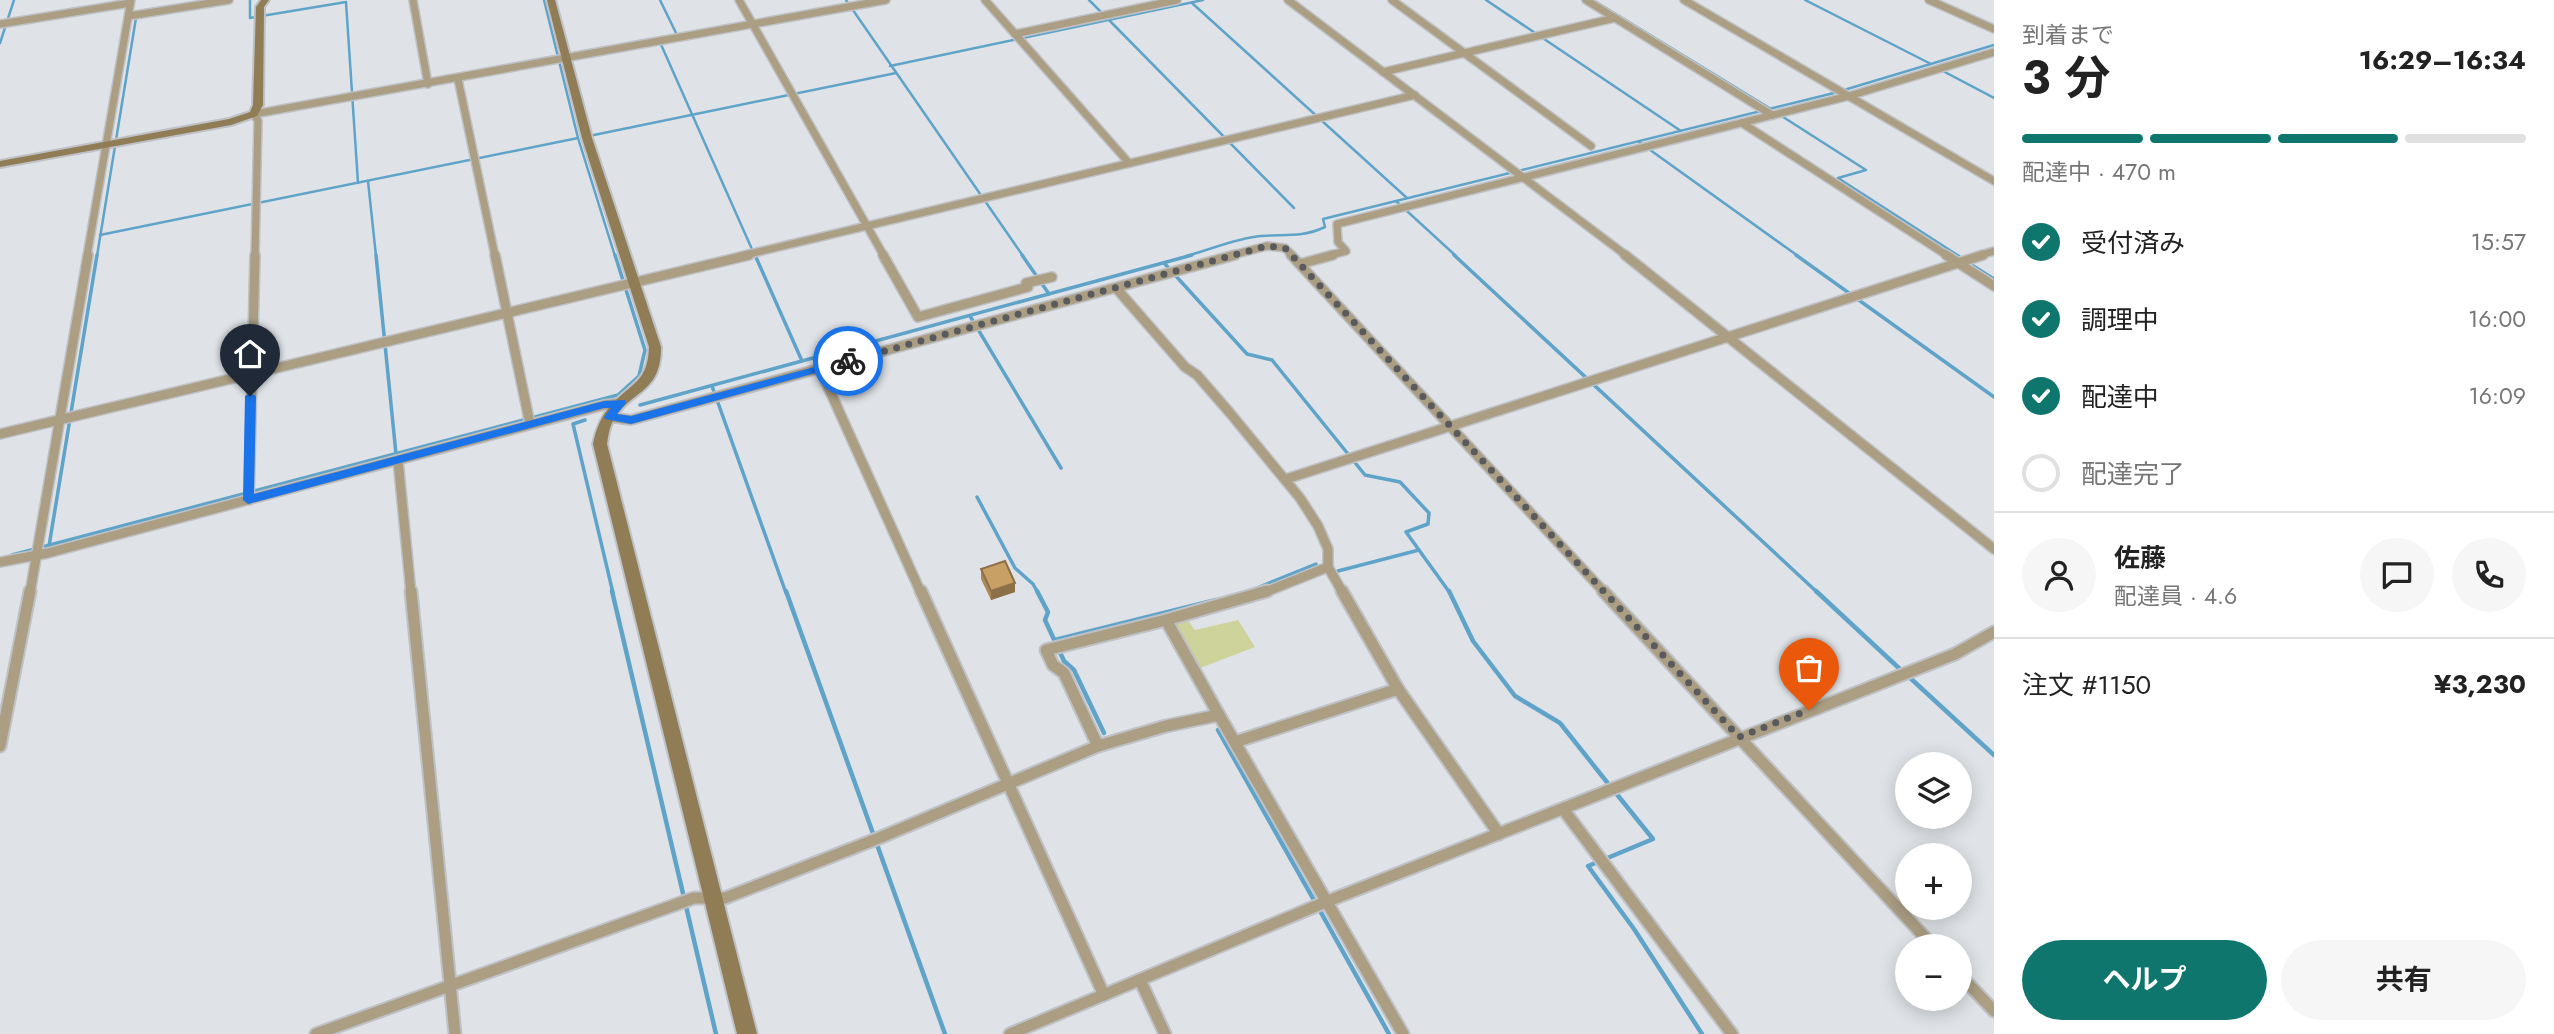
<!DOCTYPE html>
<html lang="ja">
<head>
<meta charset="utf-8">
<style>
  :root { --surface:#fff; --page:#f6f6f6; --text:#222; --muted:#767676; --line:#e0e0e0; --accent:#0f766e }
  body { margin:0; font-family:Jost,"Noto Sans JP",sans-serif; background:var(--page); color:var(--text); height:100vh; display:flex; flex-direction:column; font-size:26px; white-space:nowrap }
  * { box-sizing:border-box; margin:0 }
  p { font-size:23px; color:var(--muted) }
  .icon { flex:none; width:38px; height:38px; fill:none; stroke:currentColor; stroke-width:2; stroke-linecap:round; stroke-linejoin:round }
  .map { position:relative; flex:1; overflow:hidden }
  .drawer { display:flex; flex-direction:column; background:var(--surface); width:560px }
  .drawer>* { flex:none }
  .controls { position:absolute; left:1895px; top:752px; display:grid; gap:14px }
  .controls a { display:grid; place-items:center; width:77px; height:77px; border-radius:50%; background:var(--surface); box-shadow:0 4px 18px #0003; font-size:35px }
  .pin { position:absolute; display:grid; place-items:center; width:60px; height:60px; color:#fff; margin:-72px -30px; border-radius:50% 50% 50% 0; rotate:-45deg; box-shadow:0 0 7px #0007 }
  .pin .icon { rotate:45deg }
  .courier { position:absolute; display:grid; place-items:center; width:70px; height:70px; margin:-35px; border:5px solid #1a73e8; border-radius:50%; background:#fff; color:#222; box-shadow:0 2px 9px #0007 }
  .summary em { font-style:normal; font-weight:700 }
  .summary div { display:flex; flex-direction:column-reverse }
  .summary { display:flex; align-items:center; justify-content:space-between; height:119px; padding:0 28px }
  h1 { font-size:46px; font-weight:700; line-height:52px }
  .bar { display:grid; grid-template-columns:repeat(4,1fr); gap:10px 7px; align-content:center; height:84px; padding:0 28px }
  .bar i { height:9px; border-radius:5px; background:var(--line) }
  .bar .selected { background:var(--accent) }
  .bar p { grid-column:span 4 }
  .line { display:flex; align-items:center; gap:18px; padding:0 28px; border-top:2px solid var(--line) }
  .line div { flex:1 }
  .round { display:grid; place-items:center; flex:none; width:74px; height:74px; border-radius:37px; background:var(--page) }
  ol { padding:0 28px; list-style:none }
  li { display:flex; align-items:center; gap:21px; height:77px }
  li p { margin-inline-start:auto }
  li .icon { padding:7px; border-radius:50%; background:var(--accent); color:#fff; stroke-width:4 }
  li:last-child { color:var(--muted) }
  li i { width:38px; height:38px; border:4px solid var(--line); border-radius:50% }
  .action { display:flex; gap:14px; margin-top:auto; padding:14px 28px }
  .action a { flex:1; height:80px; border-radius:42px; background:var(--accent); color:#fff; font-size:28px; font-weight:700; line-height:80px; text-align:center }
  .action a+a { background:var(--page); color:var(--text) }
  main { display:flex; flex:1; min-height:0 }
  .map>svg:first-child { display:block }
  .green { fill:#ced39b }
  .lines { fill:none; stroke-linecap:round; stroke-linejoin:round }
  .stream-far2 { stroke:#5fa3c9; stroke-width:2.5 }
  .stream-far1 { stroke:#5fa3c9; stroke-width:3.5 }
  .stream { stroke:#5fa3c9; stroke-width:4.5 }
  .street-far2-casing { stroke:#bec1c5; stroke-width:10 }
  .street-far1-casing { stroke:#bec1c5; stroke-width:12 }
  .street-casing { stroke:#bec1c5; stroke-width:15 }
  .secondary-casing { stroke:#bec1c5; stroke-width:4 }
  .street-far2 { stroke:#ab9e83; stroke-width:7 }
  .street-far1 { stroke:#ab9e83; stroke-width:9 }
  .street { stroke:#ab9e83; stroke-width:11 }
  .secondary { fill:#907c55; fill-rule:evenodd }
  .wall { fill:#ac8a58 }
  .shaded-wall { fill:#8c7047 }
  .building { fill:#c8a066; stroke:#8c7047; stroke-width:2 }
  .route { fill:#1a73e8 }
  .done { stroke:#585a5d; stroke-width:7; stroke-dasharray:0 12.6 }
</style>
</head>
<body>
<main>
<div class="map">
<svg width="1994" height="1034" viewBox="0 0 1994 1034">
  <rect width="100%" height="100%" fill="#dfe3e7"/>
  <polygon class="green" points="1187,619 1195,630 1238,620 1255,647 1200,668 1172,621"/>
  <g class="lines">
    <g class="stream-far2">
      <polyline points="250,0 250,18 346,2 358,183"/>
      <polyline points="544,0 578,138 615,256"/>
      <polyline points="660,0 677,35 674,36"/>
      <polyline points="846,0 1023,256"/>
      <polyline points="1089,0 1103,14"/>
      <polyline points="1486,0 1681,131"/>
      <polyline points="1593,0 1771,109"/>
      <polyline points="1805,0 1931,64"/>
      <polyline points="1192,3 1407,198"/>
      <polyline points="1109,20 1294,208"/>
      <polyline points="659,40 755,256"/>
      <polyline points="0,43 14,0"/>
      <polyline points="890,66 1203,0"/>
      <polyline points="1941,70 1994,98"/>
      <polyline points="1780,115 1866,170 1838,178 1959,256"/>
      <polyline points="589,136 896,73"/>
      <polyline points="1639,142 1798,256"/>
      <polyline points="368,181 376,256"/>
      <polyline points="1396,201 1456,256"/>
      <polyline points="100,235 578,138"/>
      <polyline points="97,256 136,18"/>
      <path d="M1186,256C1210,250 1236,238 1261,236C1284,234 1302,238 1325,227L1323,219L1834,93L1994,45"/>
    </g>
    <g class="stream-far1">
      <polyline points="376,255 396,454"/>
      <polyline points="755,255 802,361"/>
      <polyline points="1022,255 1049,294"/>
      <polyline points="1454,255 1818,593"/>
      <polyline points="1796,255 1994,397"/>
      <polyline points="1956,255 1994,279"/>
      <polyline points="1164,263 1247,354 1272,360 1365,475 1400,482 1429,513 1428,524 1406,532 1450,593"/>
      <polyline points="970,316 1061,468"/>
      <polyline points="712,386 786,593"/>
      <polyline points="640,405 1192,255"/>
      <polyline points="585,420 573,424 613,593"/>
      <polyline points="977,497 1015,568 1033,584 1038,593"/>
      <polyline points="49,546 97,255"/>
      <polyline points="12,555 618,395 639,376 645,350 615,255"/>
      <polyline points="1338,571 1419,550"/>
      <polyline points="1257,588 1316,564"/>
    </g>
    <g class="stream">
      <polyline points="612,591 716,1034"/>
      <polyline points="786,591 945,1034"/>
      <polyline points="1037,591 1048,612 1045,620 1064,661 1074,670 1104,733"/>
      <polyline points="1449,591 1473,641 1515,696 1560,723 1610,786"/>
      <polyline points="1816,591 1902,671"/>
      <polyline points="1055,640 1216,600"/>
      <polyline points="1908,676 1994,755"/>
      <polyline points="1218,730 1315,902"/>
      <polyline points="1605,859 1653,839 1615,792"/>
      <polyline points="1598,862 1588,866 1634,929 1702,1034"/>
      <polyline points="1319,909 1389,1034"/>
    </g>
    <g class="street-far2-casing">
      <g id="street-far2">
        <polyline points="413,0 428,84"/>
        <polyline points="739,0 884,256"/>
        <polyline points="985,0 1129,163"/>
        <polyline points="1288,0 1627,256"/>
        <polyline points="1392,0 1591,146"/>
        <polyline points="1586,0 1772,115"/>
        <polyline points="1684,0 1994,181"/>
        <polyline points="1929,0 1994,29"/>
        <polyline points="129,16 229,0"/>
        <polyline points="0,24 130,3"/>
        <polyline points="1015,34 1177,0"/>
        <polyline points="1383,72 1615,18"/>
        <polyline points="458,79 495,256"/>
        <polyline points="1742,123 1948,256"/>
        <polyline points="87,256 131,0"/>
        <polyline points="255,256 258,121 254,114 886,0"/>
        <polyline points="741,256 1415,95"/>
        <polyline points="1229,256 1267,246 1285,248 1293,256"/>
        <polyline points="1327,256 1346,251 1338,242 1337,224 1849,96 1994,52"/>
        <polyline points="1977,256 1994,251"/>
      </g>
    </g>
    <g class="street-far1-casing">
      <g id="street-far1">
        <polyline points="495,255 530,424"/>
        <polyline points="883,255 918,317 1028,287 1026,283 1052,277"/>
        <polyline points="1291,255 1605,593"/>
        <polyline points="1625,255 1994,549"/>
        <polyline points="1946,255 1994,286"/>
        <polyline points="1300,264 1333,255"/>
        <polyline points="1116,288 1185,367 1197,375 1230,413 1300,498 1318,526 1328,549 1328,567 1343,593"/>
        <polyline points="820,369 921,593"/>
        <polyline points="609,417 631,420 1235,255"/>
        <polyline points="0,434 749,255"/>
        <polyline points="398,460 411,593"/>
        <polyline points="1286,479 1983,255"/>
        <polyline points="249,500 255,255"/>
        <polyline points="0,562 48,553 604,405 621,403"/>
        <polyline points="30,593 88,255"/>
        <polyline points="1263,593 1328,567"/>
      </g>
    </g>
    <g class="street-casing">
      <g id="street">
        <polyline points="411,591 455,1034"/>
        <polyline points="921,591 1104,995"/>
        <polyline points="1342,591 1398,689 1499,834"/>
        <polyline points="1603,591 1934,947"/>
        <polyline points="1219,715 1166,620 1267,591"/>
        <polyline points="1235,742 1398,689"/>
        <polyline points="0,746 30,591"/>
        <polyline points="1098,746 1064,673 1053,665 1046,650 1166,620"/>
        <polyline points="1563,809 1732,1034"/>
        <polyline points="1960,975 1994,1011"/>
        <polyline points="1140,980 1165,1034"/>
        <polyline points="316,1034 694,898 725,898 879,838 1098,746 1166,726 1219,715 1403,1034"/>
        <polyline points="1010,1034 1328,901 1955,654 1994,632"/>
      </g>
    </g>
    <g class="secondary-casing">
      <g id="secondary">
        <polygon points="261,0 269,0 264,7 263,105 257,116 231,125 0,167 0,161 229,119 250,112 253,105 256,7"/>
        <path d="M547,0H555L592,138L661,347C661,396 629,389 612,423C609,429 608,437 607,444L757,1034H737L593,444C596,429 601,416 612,404C633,382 648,381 649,347L582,138Z"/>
      </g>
    </g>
    <use href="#street-far2" class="street-far2"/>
    <use href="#street-far1" class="street-far1"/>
    <use href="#street" class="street"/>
    <use href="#secondary" class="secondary"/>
  </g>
  <polygon class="wall" points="981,569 1015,583 1015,592 991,600 981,579"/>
  <polygon class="shaded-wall" points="1015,583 1015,592 991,600 991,591"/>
  <polygon class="building" points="1005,561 1015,583 991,591 981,569"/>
  <polygon class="route" points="848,358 853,361 852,363 631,424 605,419 604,417 611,408 604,408 248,504 243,500 245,396 250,393 256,396 254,494 604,401 625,400 626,403 617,414 631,416"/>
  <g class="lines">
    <polyline class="done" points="848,361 1267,246 1285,248 1739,737 1809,710"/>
  </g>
</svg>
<div class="controls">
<a><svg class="icon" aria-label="layers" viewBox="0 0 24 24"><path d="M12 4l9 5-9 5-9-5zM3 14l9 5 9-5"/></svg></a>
<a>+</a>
<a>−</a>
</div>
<div class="pin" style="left:1809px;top:710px;background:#ea580c"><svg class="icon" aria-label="bag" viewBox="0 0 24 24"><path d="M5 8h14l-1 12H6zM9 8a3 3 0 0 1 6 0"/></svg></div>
<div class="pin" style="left:250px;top:396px;background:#1f2937"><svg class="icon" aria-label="home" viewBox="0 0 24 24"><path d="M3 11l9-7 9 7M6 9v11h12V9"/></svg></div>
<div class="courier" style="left:848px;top:361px"><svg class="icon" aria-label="bike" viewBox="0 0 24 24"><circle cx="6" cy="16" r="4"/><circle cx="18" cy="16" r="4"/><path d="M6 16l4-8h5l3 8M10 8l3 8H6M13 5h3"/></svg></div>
</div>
<section class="drawer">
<div class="summary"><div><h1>3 分</h1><p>到着まで</p></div><em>16:29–16:34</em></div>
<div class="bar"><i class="selected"></i><i class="selected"></i><i class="selected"></i><i></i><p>配達中 · 470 m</p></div>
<ol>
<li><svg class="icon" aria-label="check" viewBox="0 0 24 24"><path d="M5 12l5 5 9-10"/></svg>受付済み<p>15:57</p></li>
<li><svg class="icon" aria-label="check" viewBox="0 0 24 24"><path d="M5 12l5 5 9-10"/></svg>調理中<p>16:00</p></li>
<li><svg class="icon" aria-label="check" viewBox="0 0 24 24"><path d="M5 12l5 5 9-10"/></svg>配達中<p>16:09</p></li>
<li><i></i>配達完了</li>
</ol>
<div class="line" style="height:126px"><a class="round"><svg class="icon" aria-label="person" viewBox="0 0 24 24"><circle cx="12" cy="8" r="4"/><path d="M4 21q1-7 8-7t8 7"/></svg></a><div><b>佐藤</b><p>配達員 · 4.6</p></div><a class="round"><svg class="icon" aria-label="chat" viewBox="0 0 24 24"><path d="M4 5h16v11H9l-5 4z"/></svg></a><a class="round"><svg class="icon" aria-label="phone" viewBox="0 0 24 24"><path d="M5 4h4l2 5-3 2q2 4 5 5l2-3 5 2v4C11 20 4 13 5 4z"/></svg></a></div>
<div class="line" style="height:91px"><div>注文 #1150</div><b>¥3,230</b></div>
<div class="action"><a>ヘルプ</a><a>共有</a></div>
</section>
</main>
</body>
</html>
